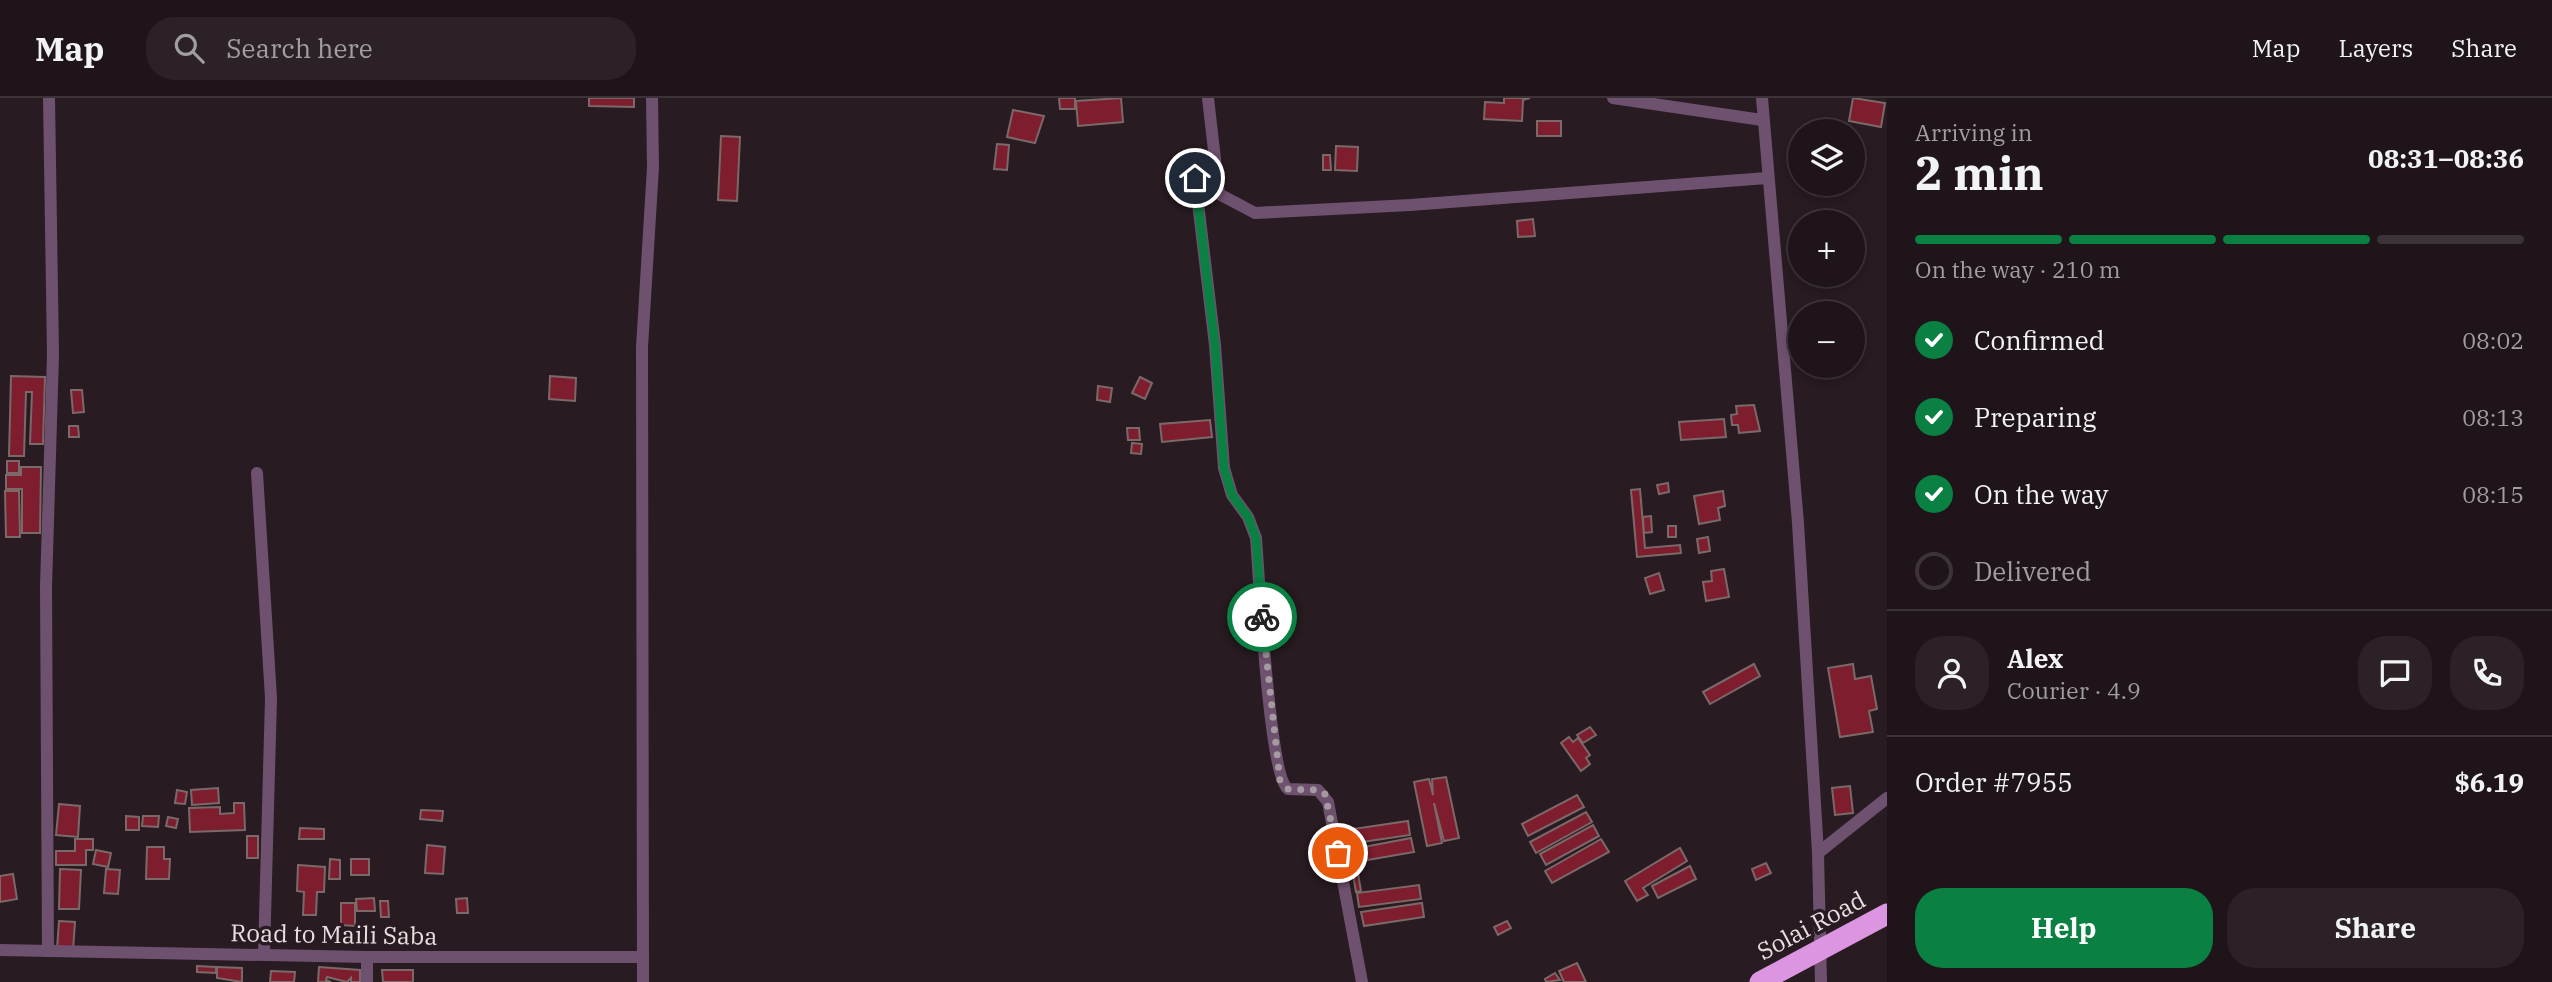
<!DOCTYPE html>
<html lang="en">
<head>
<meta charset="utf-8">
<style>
  :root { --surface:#1e1419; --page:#2b2126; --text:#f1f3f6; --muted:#a19ea2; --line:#3c3338; --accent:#0b8043 }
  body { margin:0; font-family:"IBM Plex Serif",serif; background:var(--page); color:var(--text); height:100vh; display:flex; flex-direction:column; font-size:26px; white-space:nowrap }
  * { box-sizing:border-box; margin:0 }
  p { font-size:23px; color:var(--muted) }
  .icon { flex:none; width:38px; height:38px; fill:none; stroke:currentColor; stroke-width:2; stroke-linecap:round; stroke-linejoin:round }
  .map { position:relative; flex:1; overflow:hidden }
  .side { display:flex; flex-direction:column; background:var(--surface); width:665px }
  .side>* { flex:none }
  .controls { position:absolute; left:1788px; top:21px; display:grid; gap:14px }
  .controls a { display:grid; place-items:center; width:77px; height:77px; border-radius:50%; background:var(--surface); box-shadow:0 4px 10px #0003,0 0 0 2px var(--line); font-size:35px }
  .pin { position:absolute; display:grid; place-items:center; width:60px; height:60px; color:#fff; margin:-30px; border:4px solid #fff; border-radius:50%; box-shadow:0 2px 7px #0007 }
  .courier { position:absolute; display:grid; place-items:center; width:70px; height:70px; margin:-35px; border:5px solid #0b8043; border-radius:50%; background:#fff; color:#222; box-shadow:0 2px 9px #0007 }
  .overview em { font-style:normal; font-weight:700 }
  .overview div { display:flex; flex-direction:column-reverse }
  .overview { display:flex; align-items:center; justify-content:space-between; height:119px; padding:0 28px }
  h1 { font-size:46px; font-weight:700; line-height:52px }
  .bar { display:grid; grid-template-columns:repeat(4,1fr); gap:10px 7px; align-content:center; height:84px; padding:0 28px }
  .bar i { height:9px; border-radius:5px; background:var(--line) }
  .bar .active { background:var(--accent) }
  .bar p { grid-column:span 4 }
  .line { display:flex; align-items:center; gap:18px; padding:0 28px; border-top:2px solid var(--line) }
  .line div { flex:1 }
  .round { display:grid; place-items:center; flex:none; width:74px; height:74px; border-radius:28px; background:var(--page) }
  ol { padding:0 28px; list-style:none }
  li { display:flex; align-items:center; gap:21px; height:77px }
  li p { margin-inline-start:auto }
  li .icon { padding:7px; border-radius:50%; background:var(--accent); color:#fff; stroke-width:4 }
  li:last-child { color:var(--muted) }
  li i { width:38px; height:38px; border:4px solid var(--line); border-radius:50% }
  .button { display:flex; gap:14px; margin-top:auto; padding:14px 28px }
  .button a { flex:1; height:80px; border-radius:28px; background:var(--accent); color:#fff; font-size:28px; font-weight:700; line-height:80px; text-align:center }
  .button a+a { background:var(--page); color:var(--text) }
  header { display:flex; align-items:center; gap:42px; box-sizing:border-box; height:98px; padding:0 35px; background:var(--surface); border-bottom:2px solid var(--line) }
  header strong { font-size:33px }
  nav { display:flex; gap:38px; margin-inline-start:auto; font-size:24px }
  .search { width:490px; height:63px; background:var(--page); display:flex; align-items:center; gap:18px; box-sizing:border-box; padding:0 24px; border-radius:28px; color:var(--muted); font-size:26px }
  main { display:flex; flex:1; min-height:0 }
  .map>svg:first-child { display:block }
  .building { fill:#7d1d2e; stroke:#7b6969; stroke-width:2 }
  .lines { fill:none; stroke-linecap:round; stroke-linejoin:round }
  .street { stroke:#6e516f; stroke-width:12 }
  .highway { stroke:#dc95e0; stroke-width:21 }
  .done { stroke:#a59a9f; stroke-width:7; stroke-dasharray:0 12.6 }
  .route { stroke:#0b8043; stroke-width:9 }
  .labels { text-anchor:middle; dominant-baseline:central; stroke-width:7; stroke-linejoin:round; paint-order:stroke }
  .street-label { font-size:24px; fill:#e9dfe3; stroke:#281b21 }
</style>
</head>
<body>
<header>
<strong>Map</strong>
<div class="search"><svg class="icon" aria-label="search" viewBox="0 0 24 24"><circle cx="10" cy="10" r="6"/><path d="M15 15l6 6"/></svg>Search here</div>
<nav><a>Map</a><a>Layers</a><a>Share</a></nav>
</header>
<main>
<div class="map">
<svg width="1887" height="884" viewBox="0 0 1887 884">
  <rect width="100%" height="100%" fill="#281b21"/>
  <g class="building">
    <polygon points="589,0 634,0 634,9 589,8"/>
    <polygon points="1059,0 1075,0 1075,11 1060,11"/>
    <polygon points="1121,0 1123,24 1078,28 1076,3"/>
    <polygon points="1504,0 1530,0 1523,2 1522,23 1484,21 1485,4 1504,5"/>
    <polygon points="1853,0 1885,5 1881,29 1849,23"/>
    <polygon points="1013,12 1044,18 1035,45 1007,39"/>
    <rect x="1537" y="23" width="24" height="15"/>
    <polygon points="721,38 740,39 737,103 718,102"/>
    <polygon points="997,46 1009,47 1007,72 994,71"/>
    <polygon points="1336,48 1358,49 1357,73 1335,72"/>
    <polygon points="1323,57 1330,57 1331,72 1323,72"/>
    <polygon points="1533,121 1535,138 1518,139 1517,123"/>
    <polygon points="11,278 45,279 43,346 30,346 32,294 26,294 24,358 9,358"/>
    <polygon points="550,278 576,280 575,303 549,301"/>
    <polygon points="1140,279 1152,285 1145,301 1132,295"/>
    <polygon points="1098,288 1112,290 1110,304 1097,302"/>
    <polygon points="71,292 82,292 84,314 73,315"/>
    <polygon points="1754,307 1760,333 1739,335 1738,327 1732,327 1731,317 1737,316 1736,308"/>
    <polygon points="1724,321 1726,339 1681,342 1679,324"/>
    <polygon points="1210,322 1212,339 1162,344 1160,326"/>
    <polygon points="69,328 78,328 79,339 69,339"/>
    <polygon points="1127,330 1139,330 1140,342 1128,342"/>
    <polygon points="1132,345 1142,346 1141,356 1131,355"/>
    <rect x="7" y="363" width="12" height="12"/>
    <polygon points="21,369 41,369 40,435 22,435 22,391 6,391 6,377 21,377"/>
    <polygon points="1668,385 1669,394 1659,396 1657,387"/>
    <polygon points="1640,391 1645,450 1680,447 1681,455 1637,459 1631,392"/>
    <polygon points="5,393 19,393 20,439 6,439"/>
    <polygon points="1723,393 1725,408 1718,410 1720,422 1699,426 1694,398"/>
    <polygon points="1651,418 1652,434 1644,435 1643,419"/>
    <rect x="1668" y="428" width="8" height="11"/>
    <polygon points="1708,439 1710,453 1699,455 1697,441"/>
    <polygon points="1724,471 1729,499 1706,503 1703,484 1712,483 1711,473"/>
    <polygon points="1659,475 1664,492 1650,496 1645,480"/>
    <polygon points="1754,566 1760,578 1710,606 1703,594"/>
    <polygon points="1853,566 1855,581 1871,578 1877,611 1869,613 1873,634 1840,639 1828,570"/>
    <polygon points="1590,629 1596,637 1583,645 1577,637"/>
    <polygon points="1569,639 1573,644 1578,640 1590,657 1586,660 1590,666 1581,673 1561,645"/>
    <polygon points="1446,679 1459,740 1444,743 1434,705 1442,745 1427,748 1414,684 1429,681 1433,697 1432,681"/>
    <polygon points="1850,688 1853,715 1835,717 1832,690"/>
    <polygon points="218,690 219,705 192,707 191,692"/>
    <polygon points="177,692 187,694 185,706 175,705"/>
    <polygon points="1577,697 1584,709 1528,738 1522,726"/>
    <polygon points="234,705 244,705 245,732 190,734 189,710 220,709 220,716 234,715"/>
    <polygon points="59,706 80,708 78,739 56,737"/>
    <polygon points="421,712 443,713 442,723 420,721"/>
    <polygon points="1586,714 1592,724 1536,755 1530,744"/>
    <polygon points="126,718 139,719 139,732 126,732"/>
    <polygon points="143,718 159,718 158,729 142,728"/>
    <polygon points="168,719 178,721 176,730 166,728"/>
    <polygon points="1408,723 1410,737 1355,745 1353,731"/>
    <polygon points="1593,727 1599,738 1546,767 1540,756"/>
    <polygon points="300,730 324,731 324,741 299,741"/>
    <rect x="247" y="738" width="11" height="22"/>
    <polygon points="1411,740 1414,754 1350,765 1348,752"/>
    <polygon points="75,741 93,741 93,752 86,752 86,767 56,767 56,753 75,753"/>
    <polygon points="1601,741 1609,754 1552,785 1545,773"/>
    <polygon points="427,747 445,749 443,776 425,775"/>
    <polygon points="147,749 164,749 164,761 170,761 169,781 146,781"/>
    <polygon points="1680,750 1687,763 1643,790 1648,797 1637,803 1625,783"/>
    <polygon points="96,752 111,755 108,769 93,766"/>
    <polygon points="330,761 340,762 340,781 329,781"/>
    <rect x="351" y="761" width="18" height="16"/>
    <polygon points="1766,765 1771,775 1756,782 1752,771"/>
    <polygon points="298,767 325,769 324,794 317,794 316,817 303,817 304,794 297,793"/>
    <polygon points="1690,768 1696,781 1658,800 1652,788"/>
    <polygon points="1357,770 1361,793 1356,794 1352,771"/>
    <polygon points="60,771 81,772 79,811 59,811"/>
    <polygon points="106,771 120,772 118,796 104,795"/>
    <polygon points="13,776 17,801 0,804 0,778"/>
    <polygon points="1419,787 1421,801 1359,809 1357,795"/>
    <polygon points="374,800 375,813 357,813 356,801"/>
    <polygon points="467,800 468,815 457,815 456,801"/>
    <polygon points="380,803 388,803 389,819 381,819"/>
    <polygon points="341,805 355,805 355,828 341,827"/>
    <polygon points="1422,805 1424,819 1364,828 1361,814"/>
    <polygon points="59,823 75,824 73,852 57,851"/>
    <polygon points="1507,823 1511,830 1498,837 1494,829"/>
    <polygon points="1577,865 1586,884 1564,884 1559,873"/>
    <polygon points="197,868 216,869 216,875 197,874"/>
    <polygon points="217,869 242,870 242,884 217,880"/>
    <polygon points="319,869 360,872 360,884 351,884 351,880 347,884 327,879 326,882 331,884 318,884"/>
    <polygon points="382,872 413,872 413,884 383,884"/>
    <polygon points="271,873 295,874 294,884 270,884"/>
    <polygon points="1555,875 1560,882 1546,884 1545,881"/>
  </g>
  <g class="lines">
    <g class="street">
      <polyline points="1208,0 1219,96 1255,115 1410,107 1767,80"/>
      <polyline points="1613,0 1762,22"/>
      <polyline points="1762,0 1798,425 1818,755 1821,884"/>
      <path d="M1195,80L1215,247L1224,370L1232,397L1248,419L1256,440C1259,476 1269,678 1288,691L1318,692L1328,704L1362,884"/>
      <polyline points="257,375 271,600 264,856"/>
      <polyline points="1818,755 1887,700"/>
      <polyline points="0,852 367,859 643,859"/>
      <polyline points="48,853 46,489 53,257 49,0"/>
      <polyline points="367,884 367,859"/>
      <polyline points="643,884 642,249 653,69 652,0"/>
    </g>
    <polyline class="highway" points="1760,884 1887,816"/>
  </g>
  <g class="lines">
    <polyline class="done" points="1262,519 1280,683 1288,691 1318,692 1325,696 1338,755"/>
    <polyline class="route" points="1195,80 1215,247 1224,370 1232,397 1248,419 1256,440 1262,519"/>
  </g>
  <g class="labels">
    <g class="street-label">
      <text transform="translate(1811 827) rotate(-28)">Solai Road</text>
      <text transform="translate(334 836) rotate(1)">Road to Maili Saba</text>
    </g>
  </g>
</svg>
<div class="controls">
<a><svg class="icon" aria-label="layers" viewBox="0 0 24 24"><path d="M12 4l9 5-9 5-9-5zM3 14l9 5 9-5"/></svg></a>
<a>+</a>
<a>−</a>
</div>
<div class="pin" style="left:1338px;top:755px;background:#ea580c"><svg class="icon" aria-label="bag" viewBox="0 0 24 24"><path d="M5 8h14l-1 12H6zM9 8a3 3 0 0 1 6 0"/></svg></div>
<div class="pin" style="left:1195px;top:80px;background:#1f2937"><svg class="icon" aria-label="home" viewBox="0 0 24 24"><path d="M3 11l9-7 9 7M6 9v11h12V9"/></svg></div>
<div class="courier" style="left:1262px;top:519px"><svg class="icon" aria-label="bike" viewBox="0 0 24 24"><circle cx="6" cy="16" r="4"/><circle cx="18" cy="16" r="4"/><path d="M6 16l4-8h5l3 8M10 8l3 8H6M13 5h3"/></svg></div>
</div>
<section class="side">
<div class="overview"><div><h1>2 min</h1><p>Arriving in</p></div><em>08:31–08:36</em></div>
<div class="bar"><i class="active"></i><i class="active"></i><i class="active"></i><i></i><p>On the way · 210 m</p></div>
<ol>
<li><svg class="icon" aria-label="check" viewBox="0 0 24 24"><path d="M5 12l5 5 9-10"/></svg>Confirmed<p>08:02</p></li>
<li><svg class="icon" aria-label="check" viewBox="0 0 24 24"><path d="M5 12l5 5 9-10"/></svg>Preparing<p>08:13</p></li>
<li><svg class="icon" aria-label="check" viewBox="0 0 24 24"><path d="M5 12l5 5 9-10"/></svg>On the way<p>08:15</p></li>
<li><i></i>Delivered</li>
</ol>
<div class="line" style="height:126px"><a class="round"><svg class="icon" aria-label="person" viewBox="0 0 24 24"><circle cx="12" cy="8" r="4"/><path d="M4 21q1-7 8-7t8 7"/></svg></a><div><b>Alex</b><p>Courier · 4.9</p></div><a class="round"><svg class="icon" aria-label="chat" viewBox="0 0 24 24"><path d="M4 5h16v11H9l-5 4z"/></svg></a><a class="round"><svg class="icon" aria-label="phone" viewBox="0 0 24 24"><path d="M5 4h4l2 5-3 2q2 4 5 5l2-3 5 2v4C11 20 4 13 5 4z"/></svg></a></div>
<div class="line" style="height:91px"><div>Order #7955</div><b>$6.19</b></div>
<div class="button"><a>Help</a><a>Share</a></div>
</section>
</main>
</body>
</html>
